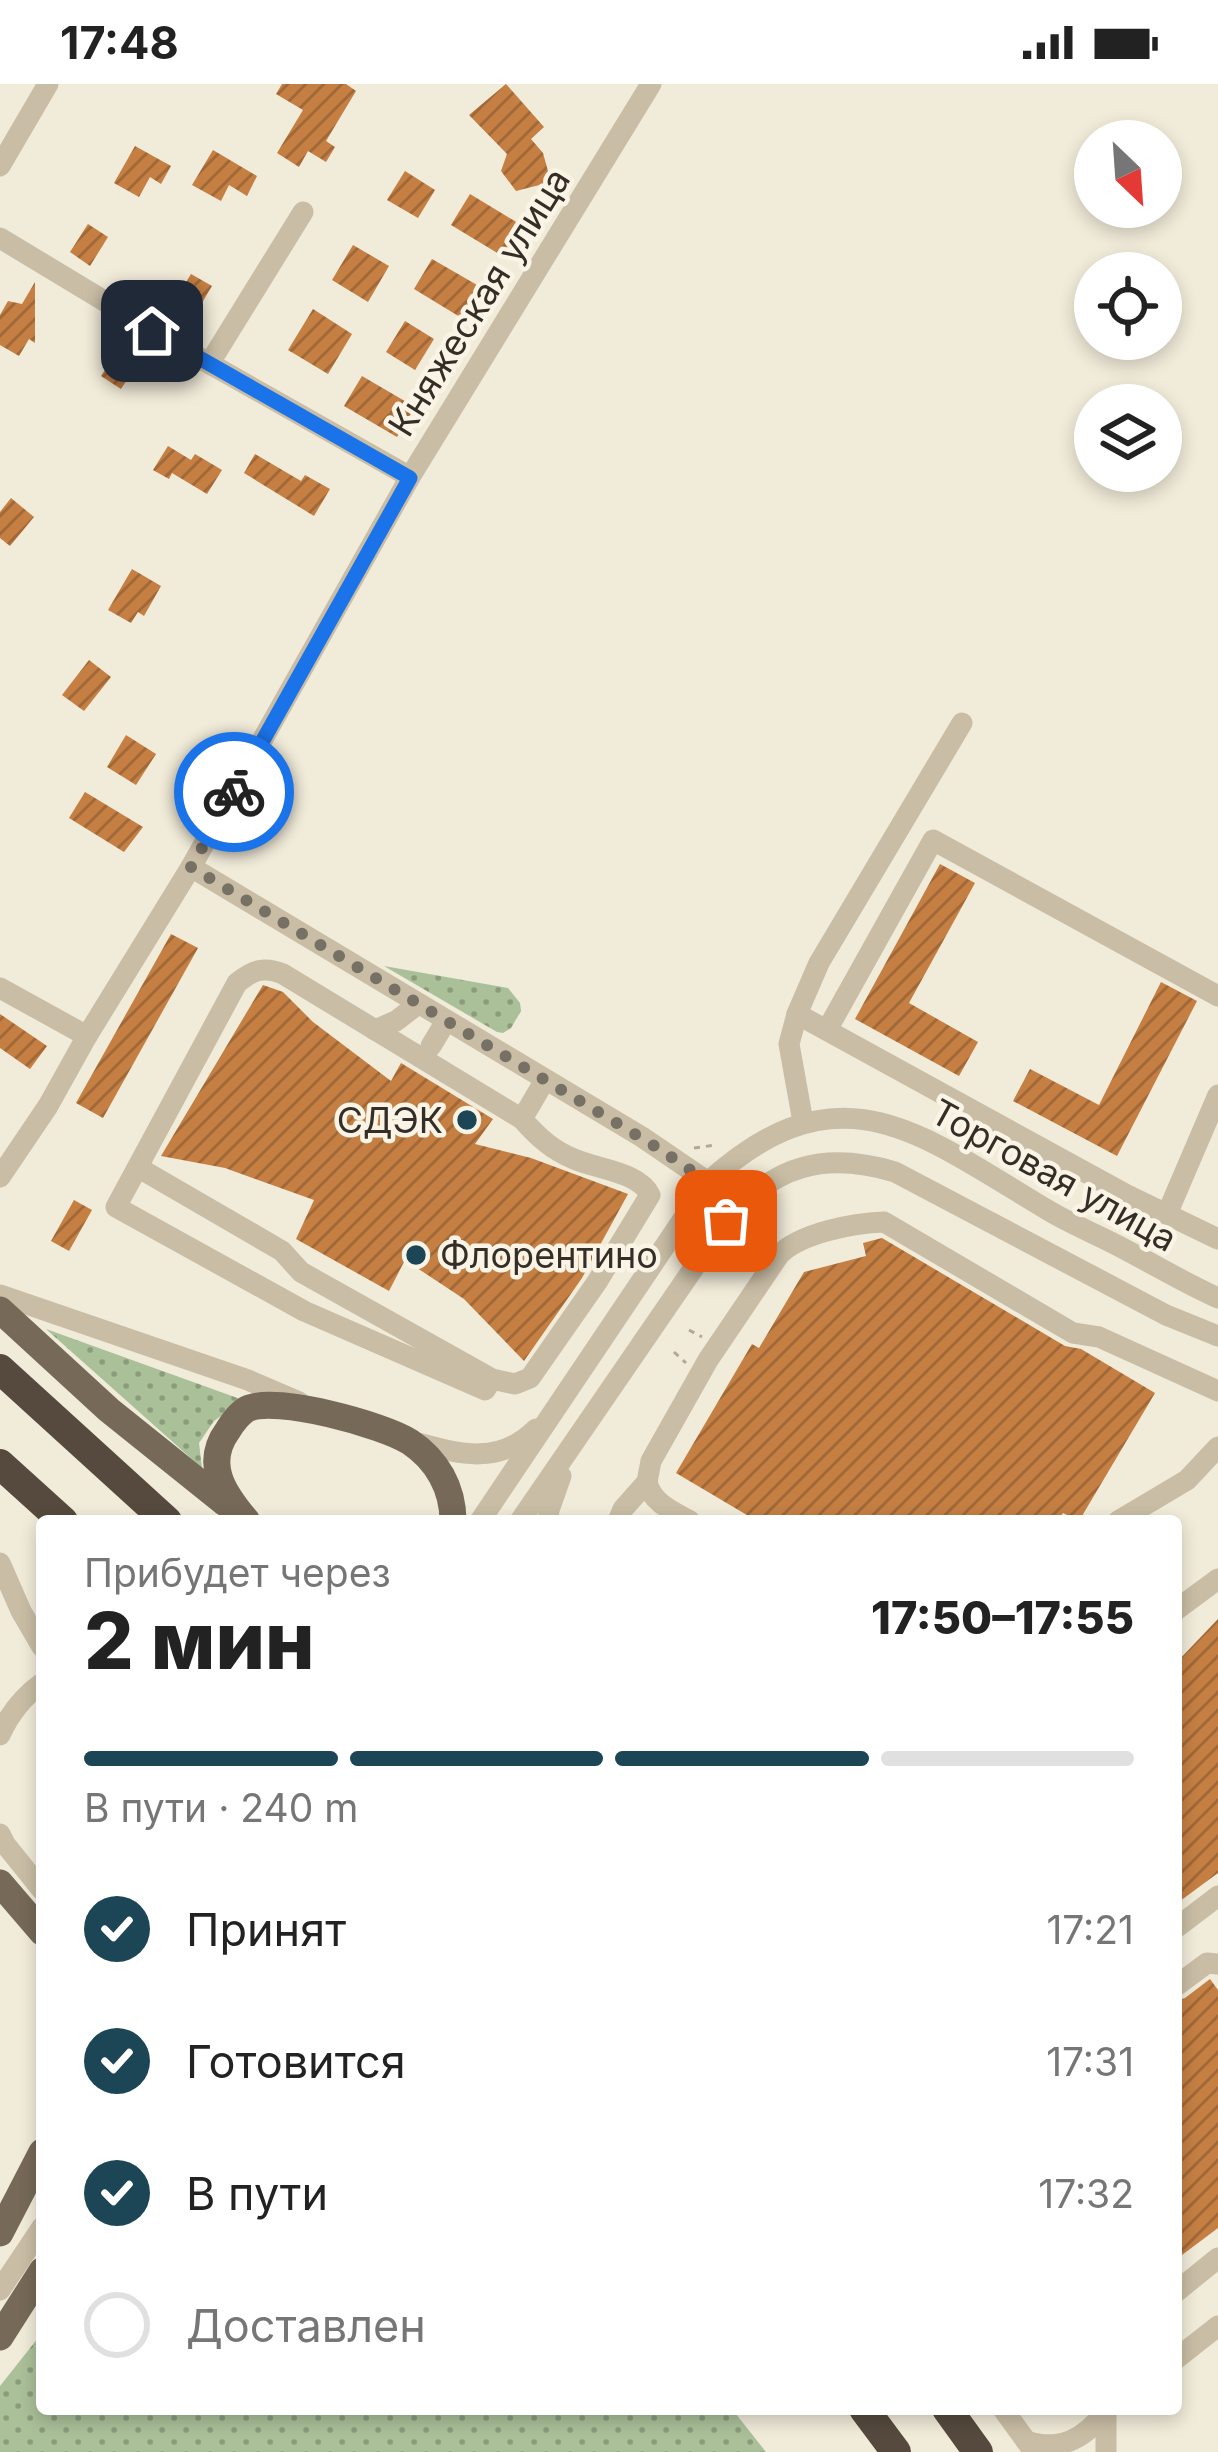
<!DOCTYPE html>
<html lang="ru">
<head>
<meta charset="utf-8">
<style>
  :root { --surface:#fff; --page:#f6f6f6; --text:#222; --muted:#767676; --line:#e0e0e0; --accent:#1c4555 }
  body { margin:0; font-family:Inter,sans-serif; background:var(--page); color:var(--text); height:100vh; display:flex; flex-direction:column; font-size:45px; white-space:nowrap }
  * { box-sizing:border-box; margin:0 }
  p { font-size:39px; color:var(--muted) }
  .icon { flex:none; width:66px; height:66px; fill:none; stroke:currentColor; stroke-width:2; stroke-linecap:round; stroke-linejoin:round }
  .map { position:relative; flex:1; overflow:hidden }
  .details { position:absolute; left:36px; top:1431px; width:1146px; height:900px; display:flex; flex-direction:column; background:var(--surface); border-radius:12px; box-shadow:0 6px 18px #0003 }
  .details>* { flex:none }
  .needle { width:78px; rotate:155deg }
  .controls { position:absolute; left:1074px; top:36px; display:grid; gap:24px }
  .controls a { display:grid; place-items:center; width:108px; height:108px; border-radius:50%; background:var(--surface); box-shadow:0 6px 18px #0003; font-size:60px }
  .pin { position:absolute; display:grid; place-items:center; width:102px; height:102px; color:#fff; margin:-51px; border-radius:24px; box-shadow:0 6px 18px #0006 }
  .courier { position:absolute; display:grid; place-items:center; width:120px; height:120px; margin:-60px; border:9px solid #1a73e8; border-radius:50%; background:#fff; color:#222; box-shadow:0 3px 15px #0007 }
  .headline em { font-style:normal; font-weight:800 }
  .headline div { display:flex; flex-direction:column-reverse }
  .headline { display:flex; align-items:center; justify-content:space-between; height:204px; padding:0 48px }
  h1 { font-size:78px; font-weight:800; line-height:90px }
  .bar { display:grid; grid-template-columns:repeat(4,1fr); gap:18px 12px; align-content:center; height:144px; padding:0 48px }
  .bar i { height:15px; border-radius:9px; background:var(--line) }
  .bar .active { background:var(--accent) }
  .bar p { grid-column:span 4 }
  ol { padding:0 48px; list-style:none }
  li { display:flex; align-items:center; gap:36px; height:132px }
  li p { margin-inline-start:auto }
  li .icon { padding:12px; border-radius:50%; background:var(--accent); color:#fff; stroke-width:4 }
  li:last-child { color:var(--muted) }
  li i { width:66px; height:66px; border:6px solid var(--line); border-radius:50% }
  .status { display:flex; justify-content:space-between; align-items:center; height:84px; padding:0 60px; background:var(--surface); direction:ltr }
  .status svg { height:33px; fill:currentColor }
  .map>svg:first-child { display:block }
  .grass { fill:url(#grass-dots) }
  .building { fill:url(#building-hatch) }
  .lines { fill:none; stroke-linecap:round; stroke-linejoin:round }
  .path { stroke:#b4a88f; stroke-width:3; stroke-dasharray:6 6; stroke-linecap:butt }
  .minor { stroke:#c9bda5; stroke-width:21 }
  .major { stroke:#766957; stroke-width:27 }
  .highway { stroke:#554a3d; stroke-width:30 }
  .done { stroke:#767065; stroke-width:12; stroke-dasharray:0 21.6 }
  .route { stroke:#1a73e8; stroke-width:15 }
  .poi-dot { fill:#1c4555; stroke:#f9f4e5; stroke-width:4.5 }
  .labels { text-anchor:middle; dominant-baseline:central; stroke-width:9; stroke-linejoin:round; paint-order:stroke }
  .street-label { font-size:36px; fill:#342e26; stroke:#f9f4e5 }
  .poi-label { font-size:36px; fill:#342e26; stroke:#f9f4e5; text-anchor:end }
</style>
</head>
<body>
<div class="status"><b>17:48</b><svg viewBox="0 0 49 12"><path d="M0 12V9h3v3zM5 12V6h3v6zM10 12V3h3v9zM15 12V0h3v12zM26 1h20v11H26zM47 4h2v5h-2z"/></svg></div>
<div class="map">
<svg width="1218" height="2368" viewBox="0 0 1218 2368">
  <defs>
    <pattern id="grass-dots" width="8" height="8" patternUnits="userSpaceOnUse" patternTransform="scale(3)"><rect width="8" height="8" fill="#aac099"/><path d="M2 2h.1M6 6h.1" fill="none" stroke="#8b9c7d" stroke-width="1.8" stroke-linecap="round"/></pattern>
    <pattern id="building-hatch" width="6" height="6" patternUnits="userSpaceOnUse" patternTransform="scale(3)"><rect width="6" height="6" fill="#c57f43"/><path d="M-1 1l2-2M0 6l6-6M5 7l2-2" fill="none" stroke="#a16838"/></pattern>
  </defs>
  <rect width="100%" height="100%" fill="#f1ebd9"/>
  <g class="grass">
    <polygon points="384,882 508,904 520,919 521,927 511,944 503,949 497,948"/>
    <polygon points="46,1245 243,1316 214,1337 199,1359 202,1384"/>
    <polygon points="42,2249 42,2325 732,2325 766,2368 0,2368 0,2302"/>
  </g>
  <g class="building">
    <polygon points="282,0 346,0 356,7 326,57 335,63 326,78 308,67 299,83 277,69 303,26 276,10"/>
    <polygon points="506,0 544,43 531,55 543,69 551,98 516,107 501,87 507,70 469,31"/>
    <polygon points="135,62 171,82 161,100 150,93 139,113 114,99"/>
    <polygon points="213,66 257,92 247,112 229,101 221,117 192,101"/>
    <polygon points="405,87 435,106 418,134 387,116"/>
    <polygon points="470,110 523,142 504,173 451,141"/>
    <polygon points="88,140 108,153 90,182 70,168"/>
    <polygon points="353,161 389,182 368,218 332,196"/>
    <polygon points="432,175 484,205 465,236 414,205"/>
    <polygon points="191,190 212,202 190,239 169,226"/>
    <polygon points="35,198 35,259 29,255 19,272 0,261 0,231 8,217 22,220"/>
    <polygon points="313,225 352,250 328,290 288,266"/>
    <polygon points="405,237 434,255 415,286 386,268"/>
    <polygon points="117,260 141,274 121,305 101,292 109,280 106,278"/>
    <polygon points="362,292 415,323 397,353 344,322"/>
    <polygon points="168,362 191,376 195,370 222,386 207,410 172,389 169,395 153,386"/>
    <polygon points="255,370 301,397 305,391 330,405 314,432 244,389"/>
    <polygon points="11,414 34,433 10,462 0,454 0,428"/>
    <polygon points="132,485 161,502 144,532 138,528 131,539 108,526"/>
    <polygon points="89,576 111,593 84,627 62,611"/>
    <polygon points="126,651 156,670 136,701 107,683"/>
    <polygon points="85,708 143,743 124,768 69,734"/>
    <polygon points="940,780 975,799 909,919 978,958 959,992 855,935"/>
    <polygon points="171,850 198,864 103,1034 76,1019"/>
    <polygon points="1161,898 1197,917 1117,1072 1013,1017 1030,985 1099,1021"/>
    <polygon points="263,901 283,908 313,938 391,997 401,979 493,1035 475,1060 531,1074 628,1110 582,1194 524,1277 464,1215 405,1176 389,1207 296,1155 314,1116 225,1084 161,1072"/>
    <polygon points="0,930 47,962 30,985 0,964"/>
    <polygon points="74,1116 92,1126 69,1167 51,1157"/>
    <polygon points="882,1154 1065,1262 1081,1265 1155,1309 1079,1437 1063,1429 1058,1437 757,1437 676,1389 752,1260 759,1264 804,1188 866,1172 863,1159"/>
    <polygon points="1218,1535 1218,1789 1176,1820 1176,1579"/>
    <polygon points="1210,1895 1218,1906 1218,2144 1182,2171 1176,2163 1176,1917 1185,1914"/>
  </g>
  <g class="lines">
    <g class="path">
      <polyline points="694,1064 716,1061"/>
      <polyline points="689,1246 702,1253"/>
      <polyline points="674,1268 686,1279"/>
    </g>
    <g class="minor">
      <polyline points="0,82 48,0"/>
      <polyline points="0,154 189,268 410,393"/>
      <polyline points="212,281 214,272 303,128"/>
      <polyline points="191,783 642,1053 708,1098 738,1123"/>
      <polyline points="0,904 87,952"/>
      <polyline points="797,930 1127,1111 1218,1155"/>
      <polyline points="375,946 396,937 418,920"/>
      <polyline points="827,946 933,756 1218,912"/>
      <polyline points="431,962 446,937"/>
      <polyline points="522,1035 545,996"/>
      <polyline points="803,1038 789,960 797,930 819,879 962,639"/>
      <path d="M139,1084L282,1167L301,1188L492,1295L485,1306L304,1227L116,1123L237,899C253,886 264,882 283,890L522,1035C538,1053 552,1066 574,1075C597,1085 639,1088 650,1111L597,1198L530,1294L515,1300L492,1295"/>
      <polyline points="0,1093 48,1022 87,952 191,783 410,393 651,0"/>
      <polyline points="1167,1130 1218,1011"/>
      <polyline points="0,1211 248,1296 299,1318"/>
      <path d="M414,1358C459,1370 499,1382 536,1345"/>
      <path d="M647,1398C652,1419 672,1427 690,1437"/>
      <path d="M480,1437L708,1098C839,979 919,1049 1046,1125C1072,1141 1101,1152 1128,1167C1158,1183 1187,1200 1218,1214"/>
      <path d="M520,1437L726,1137C774,1081 825,1067 895,1088L1166,1231L1218,1252"/>
      <polyline points="548,1437 549,1426 561,1392"/>
      <path d="M618,1437L623,1425L647,1398L651,1377L708,1276L779,1171C800,1149 854,1139 884,1138L1073,1249L1099,1253L1218,1307"/>
      <polyline points="1118,1437 1187,1396 1218,1363"/>
      <polyline points="0,1479 21,1527 42,1563"/>
      <polyline points="1176,1526 1218,1495"/>
      <path d="M0,1651C9,1631 24,1612 42,1599"/>
      <polyline points="0,1750 5,1760 42,1806"/>
      <polyline points="1176,1844 1218,1812"/>
      <polyline points="1176,1902 1207,1879 1218,1880"/>
      <polyline points="0,2206 42,2143"/>
      <polyline points="1176,2208 1218,2174"/>
      <polyline points="1176,2275 1218,2242"/>
      <polyline points="1003,2325 1034,2368"/>
      <polyline points="1106,2326 1106,2368"/>
      <path d="M1026,2357C1060,2368 1084,2355 1105,2328"/>
    </g>
    <g class="major">
      <polyline points="0,1226 109,1326 225,1419"/>
      <path d="M247,1437C224,1410 203,1380 228,1346C232,1339 240,1329 247,1325C275,1311 384,1341 410,1358C437,1376 453,1404 453,1437"/>
      <polyline points="0,1799 42,1848"/>
      <polyline points="0,2149 42,2068"/>
      <polyline points="0,2253 42,2187"/>
    </g>
    <g class="highway">
      <polyline points="0,1285 167,1437"/>
      <polyline points="0,1380 63,1437"/>
      <polyline points="864,2325 896,2368"/>
      <polyline points="947,2325 978,2368"/>
    </g>
  </g>
  <g class="lines">
    <polyline class="done" points="234,708 191,783 658,1064 708,1098 738,1123 726,1137"/>
    <polyline class="route" points="152,247 410,394 234,708"/>
  </g>
  <g class="poi-dot">
    <circle cx="467" cy="1036" r="12"/>
    <circle cx="416" cy="1171" r="12"/>
  </g>
  <g class="labels">
    <g class="street-label">
      <text transform="translate(479 218) rotate(-58)">Княжеская улица</text>
      <text transform="translate(1054 1091) rotate(29)">Торговая улица</text>
    </g>
    <g class="poi-label">
      <text x="443" y="1036">СДЭК</text>
      <text x="440" y="1171" text-anchor="start">Флорентино</text>
    </g>
  </g>
</svg>
<div class="controls">
<a><svg class="needle" viewBox="-14 -14 28 28"><path d="M0-13l5 13h-10z" fill="#e53935"/><path d="M0 13l5-13h-10z" fill="#767676"/></svg></a>
<a><svg class="icon" aria-label="locate" viewBox="0 0 24 24"><circle cx="12" cy="12" r="6"/><path d="M12 2v4M12 18v4M2 12h4M18 12h4"/></svg></a>
<a><svg class="icon" aria-label="layers" viewBox="0 0 24 24"><path d="M12 4l9 5-9 5-9-5zM3 14l9 5 9-5"/></svg></a>
</div>
<div class="pin" style="left:726px;top:1137px;background:#ea580c"><svg class="icon" aria-label="bag" viewBox="0 0 24 24"><path d="M5 8h14l-1 12H6zM9 8a3 3 0 0 1 6 0"/></svg></div>
<div class="pin" style="left:152px;top:247px;background:#1f2937"><svg class="icon" aria-label="home" viewBox="0 0 24 24"><path d="M3 11l9-7 9 7M6 9v11h12V9"/></svg></div>
<div class="courier" style="left:234px;top:708px"><svg class="icon" aria-label="bike" viewBox="0 0 24 24"><circle cx="6" cy="16" r="4"/><circle cx="18" cy="16" r="4"/><path d="M6 16l4-8h5l3 8M10 8l3 8H6M13 5h3"/></svg></div>
<section class="details">
<div class="headline"><div><h1>2 мин</h1><p>Прибудет через</p></div><em>17:50–17:55</em></div>
<div class="bar"><i class="active"></i><i class="active"></i><i class="active"></i><i></i><p>В пути · 240 m</p></div>
<ol>
<li><svg class="icon" aria-label="check" viewBox="0 0 24 24"><path d="M5 12l5 5 9-10"/></svg>Принят<p>17:21</p></li>
<li><svg class="icon" aria-label="check" viewBox="0 0 24 24"><path d="M5 12l5 5 9-10"/></svg>Готовится<p>17:31</p></li>
<li><svg class="icon" aria-label="check" viewBox="0 0 24 24"><path d="M5 12l5 5 9-10"/></svg>В пути<p>17:32</p></li>
<li><i></i>Доставлен</li>
</ol>
</section>
</div>
</body>
</html>
